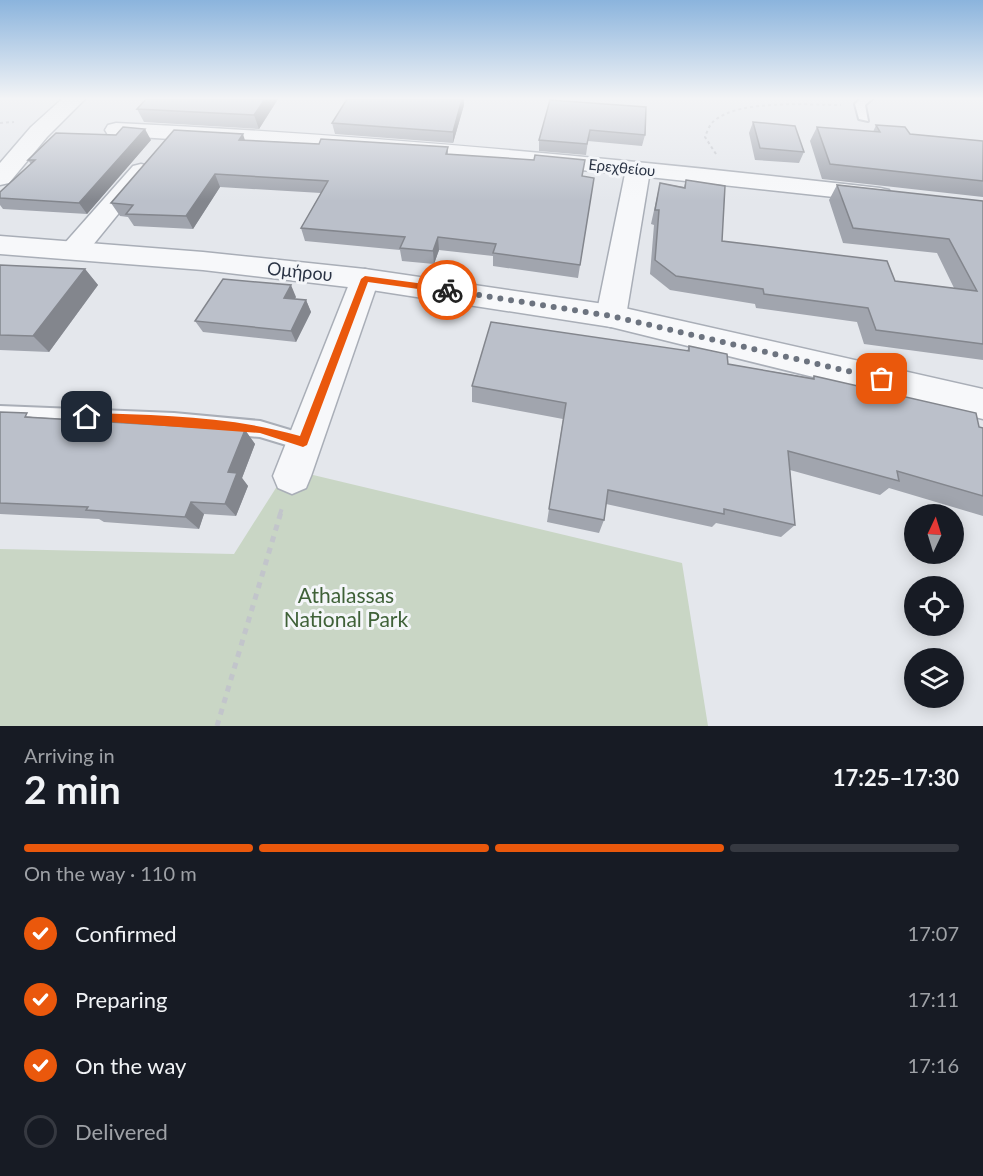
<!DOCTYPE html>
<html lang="en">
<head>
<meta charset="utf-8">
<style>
  :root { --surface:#171b24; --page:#20242c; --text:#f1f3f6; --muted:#9ea1a6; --line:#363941; --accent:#ea580c }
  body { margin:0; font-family:Lato,sans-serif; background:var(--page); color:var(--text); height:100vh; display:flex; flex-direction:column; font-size:22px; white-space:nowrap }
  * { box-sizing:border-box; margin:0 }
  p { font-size:20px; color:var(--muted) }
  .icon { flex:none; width:33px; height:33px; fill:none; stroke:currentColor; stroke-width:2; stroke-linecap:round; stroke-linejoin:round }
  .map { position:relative; height:726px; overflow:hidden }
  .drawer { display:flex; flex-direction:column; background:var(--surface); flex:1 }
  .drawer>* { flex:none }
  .needle { width:39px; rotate:4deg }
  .tools { position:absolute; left:904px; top:504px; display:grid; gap:12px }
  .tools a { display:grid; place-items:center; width:60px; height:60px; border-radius:50%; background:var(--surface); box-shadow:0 3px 15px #0003; font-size:30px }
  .pin { position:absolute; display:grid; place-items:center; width:51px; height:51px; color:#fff; margin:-26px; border-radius:12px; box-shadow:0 3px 9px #0006 }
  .courier { position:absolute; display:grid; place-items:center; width:60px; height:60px; margin:-30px; border:4px solid #ea580c; border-radius:50%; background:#fff; color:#222; box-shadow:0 2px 8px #0007 }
  .headline em { font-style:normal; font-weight:700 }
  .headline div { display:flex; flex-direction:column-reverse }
  .headline { display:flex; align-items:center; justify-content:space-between; height:102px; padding:0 24px }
  h1 { font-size:39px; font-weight:700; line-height:45px }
  .bar { display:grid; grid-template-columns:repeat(4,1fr); gap:9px 6px; align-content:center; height:72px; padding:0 24px }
  .bar i { height:8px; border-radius:4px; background:var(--line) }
  .bar .current { background:var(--accent) }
  .bar p { grid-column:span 4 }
  ol { padding:0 24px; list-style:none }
  li { display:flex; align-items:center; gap:18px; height:66px }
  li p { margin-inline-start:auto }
  li .icon { padding:6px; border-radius:50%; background:var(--accent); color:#fff; stroke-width:4 }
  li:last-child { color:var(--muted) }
  li i { width:33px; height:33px; border:3px solid var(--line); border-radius:50% }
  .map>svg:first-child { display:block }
  .green { fill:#c9d6c5 }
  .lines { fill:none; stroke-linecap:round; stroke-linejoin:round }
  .service-casing { stroke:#a9aeb7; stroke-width:4 }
  .minor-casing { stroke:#a9aeb7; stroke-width:3 }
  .tertiary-casing { stroke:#a9aeb7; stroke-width:3 }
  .path-far2 { stroke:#c2c5cb; stroke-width:2; stroke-dasharray:3 3; stroke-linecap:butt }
  .path-far1 { stroke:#c2c5cb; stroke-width:4; stroke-dasharray:5 5; stroke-linecap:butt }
  .path { stroke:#c2c5cb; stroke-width:5; stroke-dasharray:6 6; stroke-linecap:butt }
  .service { fill:#f7f8fa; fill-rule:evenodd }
  .minor { fill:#f7f8fa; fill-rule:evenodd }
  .tertiary { fill:#f7f8fa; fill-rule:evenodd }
  .wall { fill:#a1a5ae }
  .shaded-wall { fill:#83868d }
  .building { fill:#bbc0ca; stroke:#83868d; stroke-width:1.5 }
  .route { fill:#ea580c }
  .done { stroke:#6c737f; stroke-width:6; stroke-dasharray:0 10.8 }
  .labels { text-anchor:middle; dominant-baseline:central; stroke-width:6; stroke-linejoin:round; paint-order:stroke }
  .far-street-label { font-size:15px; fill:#2b3445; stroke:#f4f6f9 }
  .street-label { font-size:18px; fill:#2b3445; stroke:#f4f6f9 }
  .near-park-label { font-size:21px; fill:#3f6138; stroke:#f4f6f9 }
</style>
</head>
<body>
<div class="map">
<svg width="983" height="726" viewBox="0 0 983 726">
  <rect width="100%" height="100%" fill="#e4e7ec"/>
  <polygon class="green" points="288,469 682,563 708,726 0,726 0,549 234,554"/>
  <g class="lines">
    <g class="service-casing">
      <g id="service">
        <polygon points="860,99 872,99 865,105 868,121 859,119 855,104"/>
        <polygon points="0,406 174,413 260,421 310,436 312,442 310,448 303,450 260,437 174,429 0,420"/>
      </g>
    </g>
    <g class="minor-casing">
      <g id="minor">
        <path d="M116,123C372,135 626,159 880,188L889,190L892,195L889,200L880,202L649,177L626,316L622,324L611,327L600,324L596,316L625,174L403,154L108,135L105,130L108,125Z"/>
        <polygon points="141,164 149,166 153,171 84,256 74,259 64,256 60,250 64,244 133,166"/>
        <polygon points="365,269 375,272 379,279 311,476 306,488 292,494 278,488 273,476 351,279 355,272"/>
      </g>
    </g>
    <g class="tertiary-casing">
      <g id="tertiary">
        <polygon points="62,99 85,99 47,137 9,183 0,185 0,163 31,127"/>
        <polygon points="0,236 203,252 365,269 611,305 983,389 983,419 611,327 365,289 203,270 0,254"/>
      </g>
    </g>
    <g class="path-far2">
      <polyline points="0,123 14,122"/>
      <path d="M716,154L705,137C707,132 709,125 714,121C739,99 809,105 841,105"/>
    </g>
    <polyline class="path-far1" points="280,514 283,505"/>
    <polyline class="path" points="217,726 281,512"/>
    <use href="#service" class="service"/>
    <use href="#minor" class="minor"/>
    <use href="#tertiary" class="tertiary"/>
  </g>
  <g class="wall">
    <polygon points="146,99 278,99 259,129 144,122 137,109"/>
    <polygon points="347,99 464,99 464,105 453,143 335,134 332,123"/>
    <polygon points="550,100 645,135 642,146 588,141 586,155 539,151 539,140"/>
    <polygon points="753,122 804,152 799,163 755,160 749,133"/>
    <polygon points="876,125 910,134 983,141 983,197 822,179 810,141 817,127 873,132"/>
    <polygon points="151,140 87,214 3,209 0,205 0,192 31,164 28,160"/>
    <polygon points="245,140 319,144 448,147 448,154 594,178 578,278 493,266 493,256 439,250 434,264 402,261 400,250 305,241 301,228 321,193 220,187 193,229 134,226 128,217 120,216 111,203"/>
    <polygon points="686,180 722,241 895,281 954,288 937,253 843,243 829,200 837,185 983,201 983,360 864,344 857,322 756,308 755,304 670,290 650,274 654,225 651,224 660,183 684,187"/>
    <polygon points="0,265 85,269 98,285 49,352 0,350"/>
    <polygon points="296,297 294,299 306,300 311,312 296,342 203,332 195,321"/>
    <polygon points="689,346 728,364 812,378 814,376 983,428 983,516 889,488 880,495 790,470 795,525 781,537 716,523 712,527 606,504 604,520 599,533 547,522 563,419 472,402 472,386 687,351"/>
    <polygon points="0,412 33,417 245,430 255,444 242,478 248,486 236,516 204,514 199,529 104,522 99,519 0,514"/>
  </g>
  <g class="shaded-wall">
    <polygon points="265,99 278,99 259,129 254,115"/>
    <polygon points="462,99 464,99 464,105 453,143 453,132"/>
    <polygon points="145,129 151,140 87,214 79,203"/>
    <polygon points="243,134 247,147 239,140"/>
    <polygon points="215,174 220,187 193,229 186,216"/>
    <polygon points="438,237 439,250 434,264 433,251"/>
    <polygon points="85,269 98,285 49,352 33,336"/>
    <polygon points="291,285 296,297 289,310 284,298"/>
    <polygon points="306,300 311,312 296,342 291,331"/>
    <polygon points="245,430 255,444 242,478 248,486 236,516 225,504 228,472"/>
    <polygon points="191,502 204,514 199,529 185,517"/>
  </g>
  <g class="building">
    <polygon points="146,99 265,99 254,115 137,109"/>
    <polygon points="347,99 462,99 453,132 332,123"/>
    <polygon points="550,100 646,107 645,135 590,130 587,144 539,140"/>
    <polygon points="753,122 795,126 804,152 760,148"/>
    <polygon points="876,125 905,127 910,134 983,141 983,181 830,164 817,127 880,132"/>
    <polygon points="123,127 145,129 79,203 0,198 0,192 35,160 28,160 56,133 116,135"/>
    <polygon points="174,130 243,134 239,140 319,144 321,139 448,147 446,154 534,160 535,155 585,160 582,176 594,178 580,265 493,253 496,244 438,237 433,251 400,248 405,237 301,228 328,181 215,174 186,216 126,214 133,205 111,203"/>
    <polygon points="686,180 725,186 722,241 887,261 895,281 977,291 949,239 853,228 837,185 983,201 983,344 876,330 868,308 764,294 763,289 676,276 655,260 659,210 655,210 660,183 685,188"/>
    <polygon points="0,265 85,269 33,336 0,335"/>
    <polygon points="223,279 291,285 284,298 306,300 291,331 195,321"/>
    <polygon points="491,322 689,351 689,346 727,354 728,364 814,379 814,376 976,413 979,427 983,428 983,496 897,471 899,481 788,451 795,525 724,509 724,514 608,490 604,520 549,509 566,403 472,386"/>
    <polygon points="0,412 27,413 25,417 245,430 228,472 237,473 225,504 191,502 185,517 86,510 88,507 0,503"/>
  </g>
  <linearGradient id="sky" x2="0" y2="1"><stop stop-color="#8bb4dd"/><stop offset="0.49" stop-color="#f3f4f6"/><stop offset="1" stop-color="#f3f4f6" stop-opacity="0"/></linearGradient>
  <rect width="983" height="201" fill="url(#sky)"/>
  <path class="route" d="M365,276L447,287L451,290L447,293L368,282L307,445L303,447L260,433L83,420L82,417L87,413C159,415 230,416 300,436L361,279Z"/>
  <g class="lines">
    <polyline class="done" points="447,290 611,316 882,379"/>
  </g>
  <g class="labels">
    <g class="far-street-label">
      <text transform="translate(622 167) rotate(6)">Ερεχθείου</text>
    </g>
    <g class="street-label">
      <text transform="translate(300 271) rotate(6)">Ομήρου</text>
    </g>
    <g class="near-park-label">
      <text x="346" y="594">Athalassas<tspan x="346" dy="24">National Park</tspan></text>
    </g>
  </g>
</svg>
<div class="tools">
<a><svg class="needle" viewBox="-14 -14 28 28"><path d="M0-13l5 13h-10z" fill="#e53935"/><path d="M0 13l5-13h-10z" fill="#9ea1a6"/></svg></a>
<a><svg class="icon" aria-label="locate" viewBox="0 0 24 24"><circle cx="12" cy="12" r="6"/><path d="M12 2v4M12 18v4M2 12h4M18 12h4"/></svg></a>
<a><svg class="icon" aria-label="layers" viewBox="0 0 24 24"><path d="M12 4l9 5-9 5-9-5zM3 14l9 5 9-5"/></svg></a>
</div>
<div class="pin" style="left:882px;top:379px;background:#ea580c"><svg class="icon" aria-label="bag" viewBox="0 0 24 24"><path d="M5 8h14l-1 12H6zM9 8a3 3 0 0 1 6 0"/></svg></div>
<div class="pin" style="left:87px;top:417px;background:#1f2937"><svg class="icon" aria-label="home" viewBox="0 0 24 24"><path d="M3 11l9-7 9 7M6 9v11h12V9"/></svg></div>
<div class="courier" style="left:447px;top:290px"><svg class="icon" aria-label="bike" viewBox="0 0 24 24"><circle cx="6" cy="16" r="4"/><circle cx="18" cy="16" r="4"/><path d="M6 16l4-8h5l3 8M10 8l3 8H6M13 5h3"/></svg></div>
</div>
<section class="drawer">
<div class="headline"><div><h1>2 min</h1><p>Arriving in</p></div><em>17:25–17:30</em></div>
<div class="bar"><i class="current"></i><i class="current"></i><i class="current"></i><i></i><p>On the way · 110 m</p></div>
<ol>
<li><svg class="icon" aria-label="check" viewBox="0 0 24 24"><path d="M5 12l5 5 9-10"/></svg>Confirmed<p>17:07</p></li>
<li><svg class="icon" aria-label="check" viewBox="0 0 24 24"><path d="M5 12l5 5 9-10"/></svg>Preparing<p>17:11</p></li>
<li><svg class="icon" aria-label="check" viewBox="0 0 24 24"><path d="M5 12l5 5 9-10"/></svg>On the way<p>17:16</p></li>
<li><i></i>Delivered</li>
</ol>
</section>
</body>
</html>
